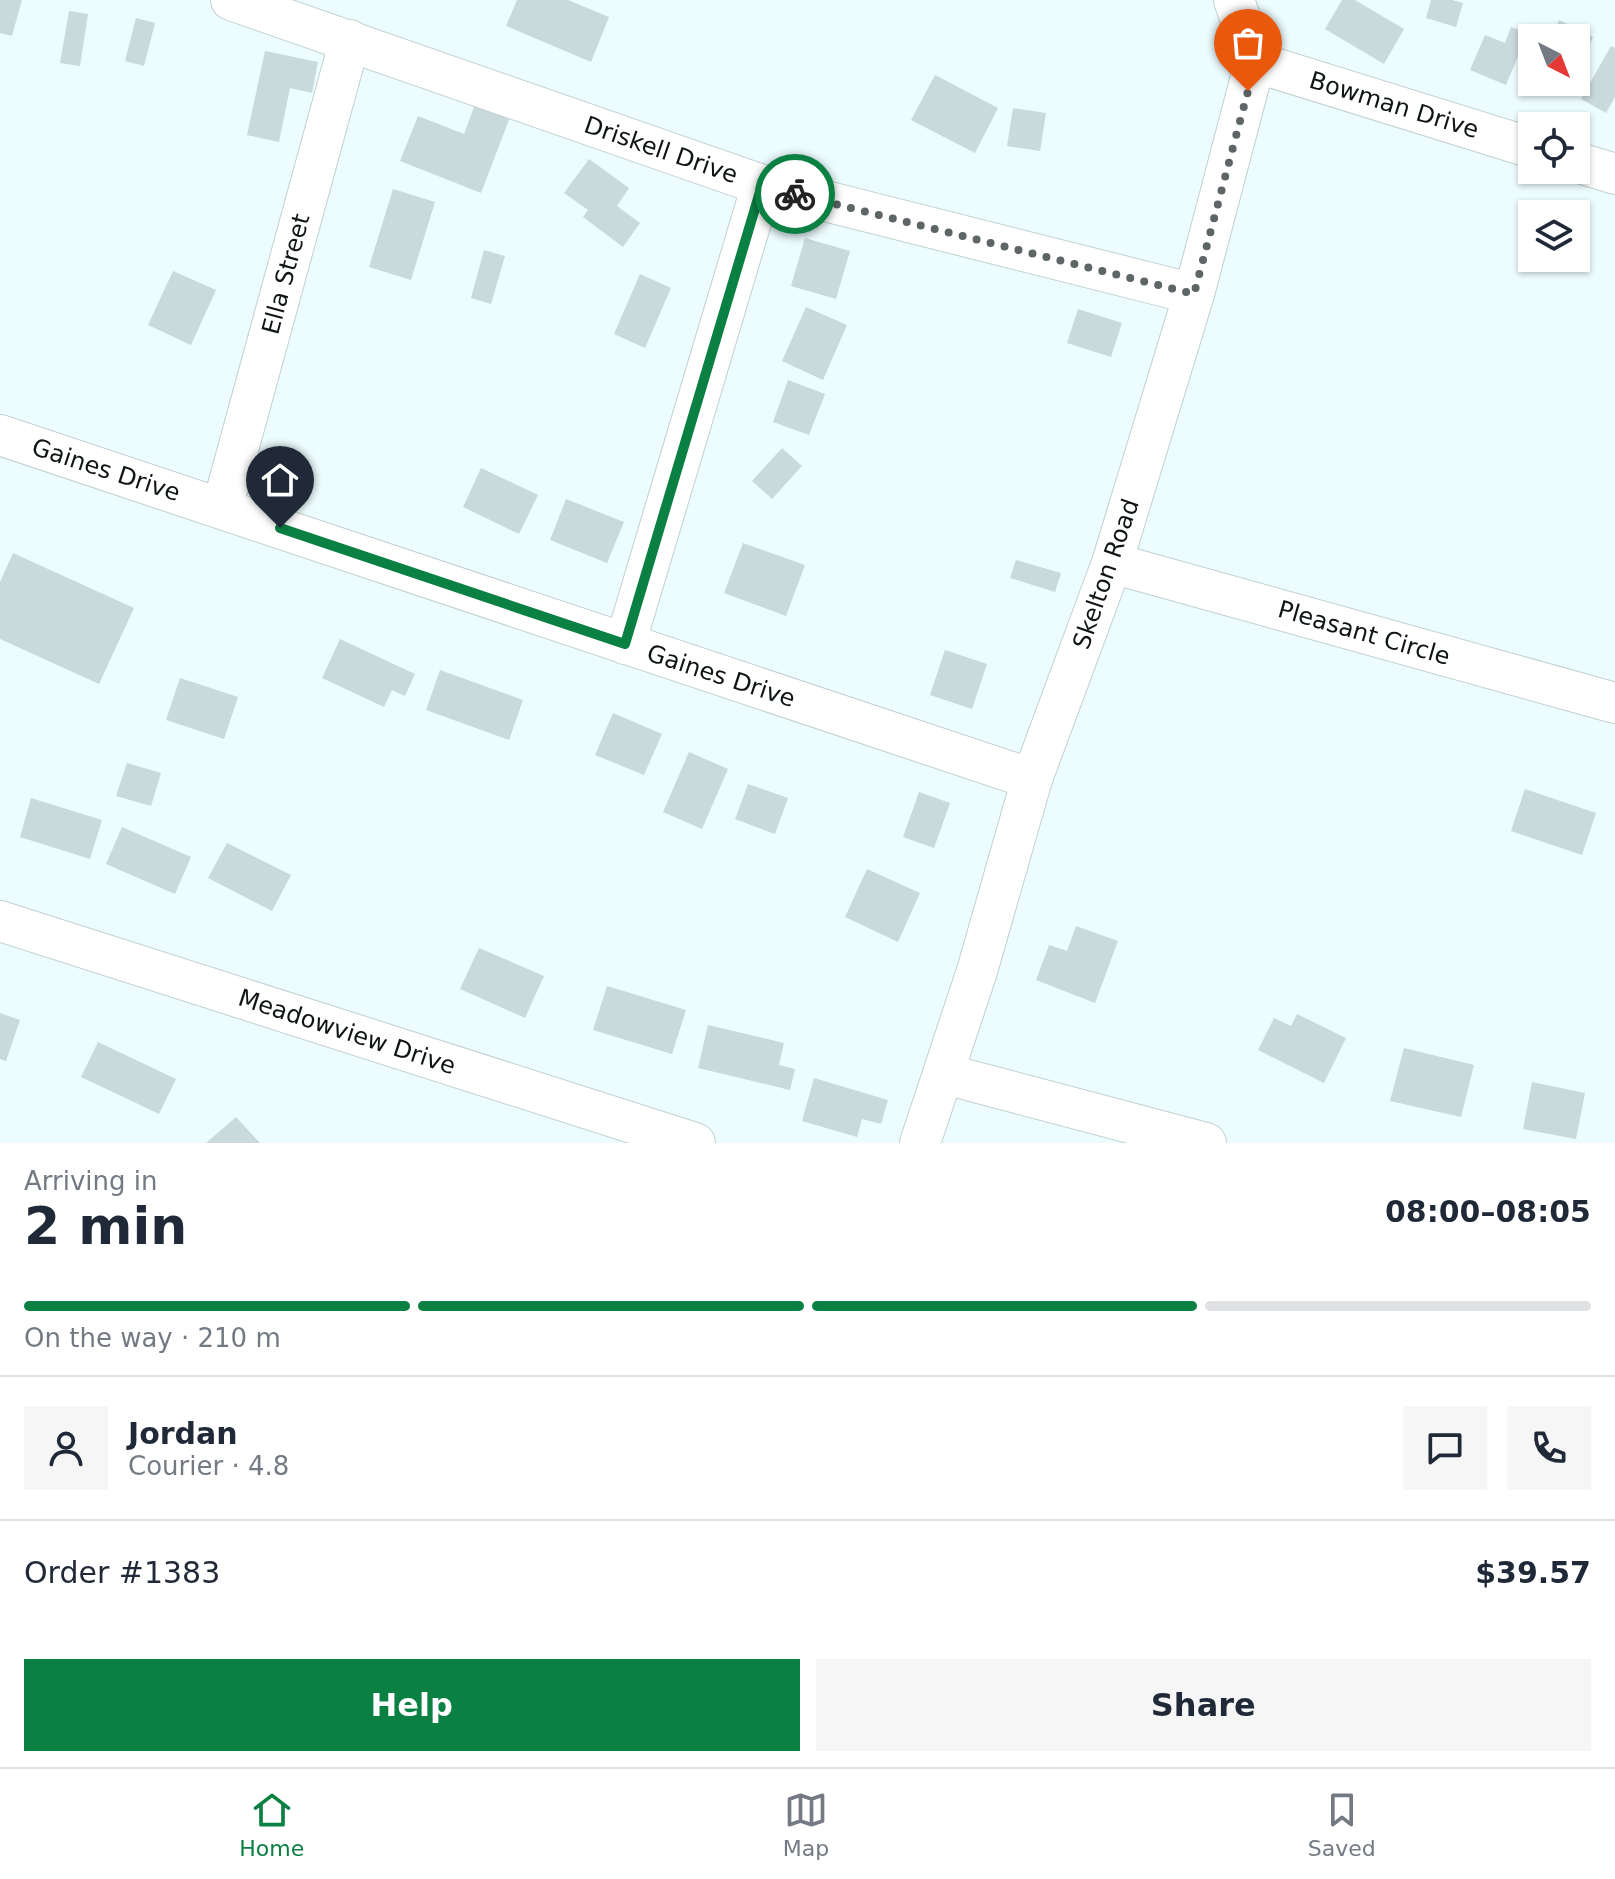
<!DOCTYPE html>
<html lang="en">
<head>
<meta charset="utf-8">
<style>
  :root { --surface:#fff; --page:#f6f6f7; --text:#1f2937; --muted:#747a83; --line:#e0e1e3; --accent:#0b8043 }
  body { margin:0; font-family:"DejaVu Sans",sans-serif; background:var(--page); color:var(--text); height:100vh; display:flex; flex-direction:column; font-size:30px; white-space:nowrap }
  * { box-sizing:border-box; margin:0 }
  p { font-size:26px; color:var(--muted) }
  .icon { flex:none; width:44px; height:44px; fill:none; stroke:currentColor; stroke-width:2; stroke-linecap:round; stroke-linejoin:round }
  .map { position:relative; height:1143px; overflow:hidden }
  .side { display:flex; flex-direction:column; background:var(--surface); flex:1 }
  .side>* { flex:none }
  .needle { width:52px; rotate:138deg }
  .fabs { position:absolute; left:1518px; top:24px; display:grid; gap:16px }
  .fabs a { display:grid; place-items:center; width:72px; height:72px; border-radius:0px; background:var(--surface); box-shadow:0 2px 6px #0004; font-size:40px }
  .pin { position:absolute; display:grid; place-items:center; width:68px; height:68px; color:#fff; margin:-82px -34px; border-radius:50% 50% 50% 0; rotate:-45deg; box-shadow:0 0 8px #0007 }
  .pin .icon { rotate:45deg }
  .courier { position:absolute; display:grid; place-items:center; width:80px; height:80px; margin:-40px; border:6px solid #0b8043; border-radius:50%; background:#fff; color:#222; box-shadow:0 2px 10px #0007 }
  .summary em { font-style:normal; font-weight:700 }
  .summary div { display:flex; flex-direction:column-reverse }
  .summary { display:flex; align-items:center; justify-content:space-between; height:136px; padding:0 24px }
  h1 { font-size:52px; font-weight:700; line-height:60px }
  .bar { display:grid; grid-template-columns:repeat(4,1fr); gap:12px 8px; align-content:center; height:96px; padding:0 24px }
  .bar i { height:10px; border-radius:6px; background:var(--line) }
  .bar .selected { background:var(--accent) }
  .bar p { grid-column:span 4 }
  .line { display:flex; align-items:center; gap:20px; padding:0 24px; border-top:2px solid var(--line) }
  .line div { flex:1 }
  .round { display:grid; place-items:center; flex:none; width:84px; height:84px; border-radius:0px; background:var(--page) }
  .primary-button { display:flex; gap:16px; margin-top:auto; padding:16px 24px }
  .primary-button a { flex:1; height:92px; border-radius:0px; background:var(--accent); color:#fff; font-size:32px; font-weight:700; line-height:92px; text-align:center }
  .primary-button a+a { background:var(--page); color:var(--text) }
  .dock { display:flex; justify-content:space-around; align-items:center; height:112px; border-top:2px solid var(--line); background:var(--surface); font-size:22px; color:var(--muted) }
  .dock a { display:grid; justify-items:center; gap:4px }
  .dock .selected { color:var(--accent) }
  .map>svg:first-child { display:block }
  .building { fill:#cad9db }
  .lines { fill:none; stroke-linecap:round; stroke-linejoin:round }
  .minor-casing { stroke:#c1d0d1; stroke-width:42 }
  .minor { stroke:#fff; stroke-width:40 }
  .done { stroke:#5d6566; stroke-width:8; stroke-dasharray:0 14.4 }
  .route { stroke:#0b8043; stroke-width:10 }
  .labels { text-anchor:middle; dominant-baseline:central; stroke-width:6; stroke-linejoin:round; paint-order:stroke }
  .street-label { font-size:24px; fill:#0f1414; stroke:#fff }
</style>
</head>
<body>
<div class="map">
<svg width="1615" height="1143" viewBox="0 0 1615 1143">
  <rect width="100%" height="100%" fill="#edfcfe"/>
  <g class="building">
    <polygon points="0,0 22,0 12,36 0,33"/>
    <polygon points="517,0 568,0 609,17 591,62 506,26"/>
    <polygon points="1342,0 1355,0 1404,29 1384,64 1325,29"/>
    <polygon points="1431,0 1452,0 1463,3 1456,27 1426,18"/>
    <polygon points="69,11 88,14 80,66 60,63"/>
    <polygon points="136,18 155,23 144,66 125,61"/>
    <polygon points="1559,20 1593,37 1576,74 1576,38 1551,38"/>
    <polygon points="1511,27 1528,33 1506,85 1470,70 1485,35 1505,43"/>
    <polygon points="1611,46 1615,48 1615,97 1606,113 1581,99"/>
    <polygon points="265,51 318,62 312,93 290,88 279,142 247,135"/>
    <polygon points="935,75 998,108 975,153 911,120"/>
    <polygon points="477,99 512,112 481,193 400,161 418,116 464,134"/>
    <polygon points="1013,108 1046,113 1040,151 1007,146"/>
    <polygon points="589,159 629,188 617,206 640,223 623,247 583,217 588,210 564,193"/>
    <polygon points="393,189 435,202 411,280 369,267"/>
    <polygon points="805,238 850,251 836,299 791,286"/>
    <polygon points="484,250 505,256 491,304 471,298"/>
    <polygon points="173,271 216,290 191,345 148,325"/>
    <polygon points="640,274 671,288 645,348 614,334"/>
    <polygon points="806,307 847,325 823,380 782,361"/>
    <polygon points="1078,309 1122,323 1111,357 1067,343"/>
    <polygon points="788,380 825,394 809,435 773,422"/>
    <polygon points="782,448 802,466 772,499 752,481"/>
    <polygon points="481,468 538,495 519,534 463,507"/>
    <polygon points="566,499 624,522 607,563 550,540"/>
    <polygon points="743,543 805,565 786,616 724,593"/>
    <polygon points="13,553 134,608 99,684 0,639 0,582"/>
    <polygon points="1016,560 1061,573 1055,592 1010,578"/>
    <polygon points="340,639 415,674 405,696 392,690 384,707 322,678"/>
    <polygon points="945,650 987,664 972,709 930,695"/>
    <polygon points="440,670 523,700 509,740 426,710"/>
    <polygon points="180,678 238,697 224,739 166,720"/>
    <polygon points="613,713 662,734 644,775 595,755"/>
    <polygon points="689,752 728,769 702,829 663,812"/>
    <polygon points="127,763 161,773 151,806 116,796"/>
    <polygon points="748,784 788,798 775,834 735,819"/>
    <polygon points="1525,789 1596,813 1582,855 1511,831"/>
    <polygon points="919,792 950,803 934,848 903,837"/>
    <polygon points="31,798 102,820 90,859 20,837"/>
    <polygon points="122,827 191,857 175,894 106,864"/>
    <polygon points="227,843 291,875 272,911 208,878"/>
    <polygon points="867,869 920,893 898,942 845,917"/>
    <polygon points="1076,926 1118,941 1095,1003 1036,980 1049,945 1067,951"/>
    <polygon points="479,948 544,976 525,1018 460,989"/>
    <polygon points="607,986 686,1010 672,1054 593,1030"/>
    <polygon points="0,1013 20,1020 6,1061 0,1059"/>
    <polygon points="1297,1014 1346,1038 1324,1083 1258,1050 1274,1018 1291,1026"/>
    <polygon points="708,1025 784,1043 779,1065 795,1069 790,1090 698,1068"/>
    <polygon points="98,1042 176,1079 159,1114 81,1077"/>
    <polygon points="1404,1048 1474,1065 1461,1117 1390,1101"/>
    <polygon points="814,1078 888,1100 881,1124 862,1119 857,1137 802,1121"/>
    <polygon points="1532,1082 1585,1093 1576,1139 1523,1129"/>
    <polygon points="236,1117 260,1143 206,1143"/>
  </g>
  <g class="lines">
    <g class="minor-casing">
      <g id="minor">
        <polyline points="231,0 762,185 1194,294"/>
        <polyline points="1255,62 1532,148"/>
        <polyline points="1576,162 1615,174"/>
        <polyline points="0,435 1032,779"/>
        <polyline points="222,508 350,40"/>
        <polyline points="1112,563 1615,703"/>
        <polyline points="625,644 762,185"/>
        <polyline points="0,921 695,1143"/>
        <polyline points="945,1074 1206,1143"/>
        <polyline points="920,1143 977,971 1032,779 1112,563 1194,294 1255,62 1234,0"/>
      </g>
    </g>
    <use href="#minor" class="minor"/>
  </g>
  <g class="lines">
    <polyline class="done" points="795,194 1194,294 1248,91"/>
    <polyline class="route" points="280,528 625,644 762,185 795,194"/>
  </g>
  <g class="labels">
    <g class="street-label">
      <text transform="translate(1394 105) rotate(17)">Bowman Drive</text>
      <text transform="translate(661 150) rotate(19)">Driskell Drive</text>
      <text transform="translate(286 274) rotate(-75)">Ella Street</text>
      <text transform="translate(106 470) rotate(18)">Gaines Drive</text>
      <text transform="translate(1106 574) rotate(-71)">Skelton Road</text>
      <text transform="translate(1364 633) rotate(16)">Pleasant Circle</text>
      <text transform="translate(721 676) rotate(18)">Gaines Drive</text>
      <text transform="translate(347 1032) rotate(18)">Meadowview Drive</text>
    </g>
  </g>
</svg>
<div class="fabs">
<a><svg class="needle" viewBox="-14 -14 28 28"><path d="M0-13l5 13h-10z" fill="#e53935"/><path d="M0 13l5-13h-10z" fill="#747a83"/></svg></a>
<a><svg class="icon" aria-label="locate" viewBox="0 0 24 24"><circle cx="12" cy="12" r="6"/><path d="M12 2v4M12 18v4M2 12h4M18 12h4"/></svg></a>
<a><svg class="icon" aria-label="layers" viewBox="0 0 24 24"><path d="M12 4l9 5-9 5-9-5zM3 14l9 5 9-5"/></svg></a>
</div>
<div class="pin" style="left:1248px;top:91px;background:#ea580c"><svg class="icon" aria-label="bag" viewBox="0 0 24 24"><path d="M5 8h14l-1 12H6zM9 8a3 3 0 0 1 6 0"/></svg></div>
<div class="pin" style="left:280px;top:528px;background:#1f2937"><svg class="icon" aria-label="home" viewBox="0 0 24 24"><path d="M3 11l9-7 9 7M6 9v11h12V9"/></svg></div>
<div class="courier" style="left:795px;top:194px"><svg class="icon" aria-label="bike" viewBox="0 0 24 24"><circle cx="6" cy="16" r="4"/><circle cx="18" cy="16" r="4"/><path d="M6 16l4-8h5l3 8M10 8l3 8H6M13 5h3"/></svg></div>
</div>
<section class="side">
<div class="summary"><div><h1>2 min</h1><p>Arriving in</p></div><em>08:00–08:05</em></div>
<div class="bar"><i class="selected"></i><i class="selected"></i><i class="selected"></i><i></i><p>On the way · 210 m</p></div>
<div class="line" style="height:144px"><a class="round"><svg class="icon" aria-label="person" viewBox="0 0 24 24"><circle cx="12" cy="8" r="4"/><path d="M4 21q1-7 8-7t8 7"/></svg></a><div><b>Jordan</b><p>Courier · 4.8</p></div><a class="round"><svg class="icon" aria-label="chat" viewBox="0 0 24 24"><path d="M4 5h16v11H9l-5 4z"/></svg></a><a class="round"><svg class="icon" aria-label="phone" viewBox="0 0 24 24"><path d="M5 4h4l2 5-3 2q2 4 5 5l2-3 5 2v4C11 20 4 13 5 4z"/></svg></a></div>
<div class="line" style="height:104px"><div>Order #1383</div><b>$39.57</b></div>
<div class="primary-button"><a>Help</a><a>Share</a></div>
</section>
<nav class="dock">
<a class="selected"><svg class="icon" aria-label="home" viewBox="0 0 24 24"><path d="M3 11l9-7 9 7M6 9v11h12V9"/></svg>Home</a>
<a><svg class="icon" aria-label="map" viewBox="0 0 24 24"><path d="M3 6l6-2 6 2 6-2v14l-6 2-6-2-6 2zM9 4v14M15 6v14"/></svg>Map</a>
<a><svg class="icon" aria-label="saved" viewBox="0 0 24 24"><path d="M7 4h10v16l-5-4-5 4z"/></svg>Saved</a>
</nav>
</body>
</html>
